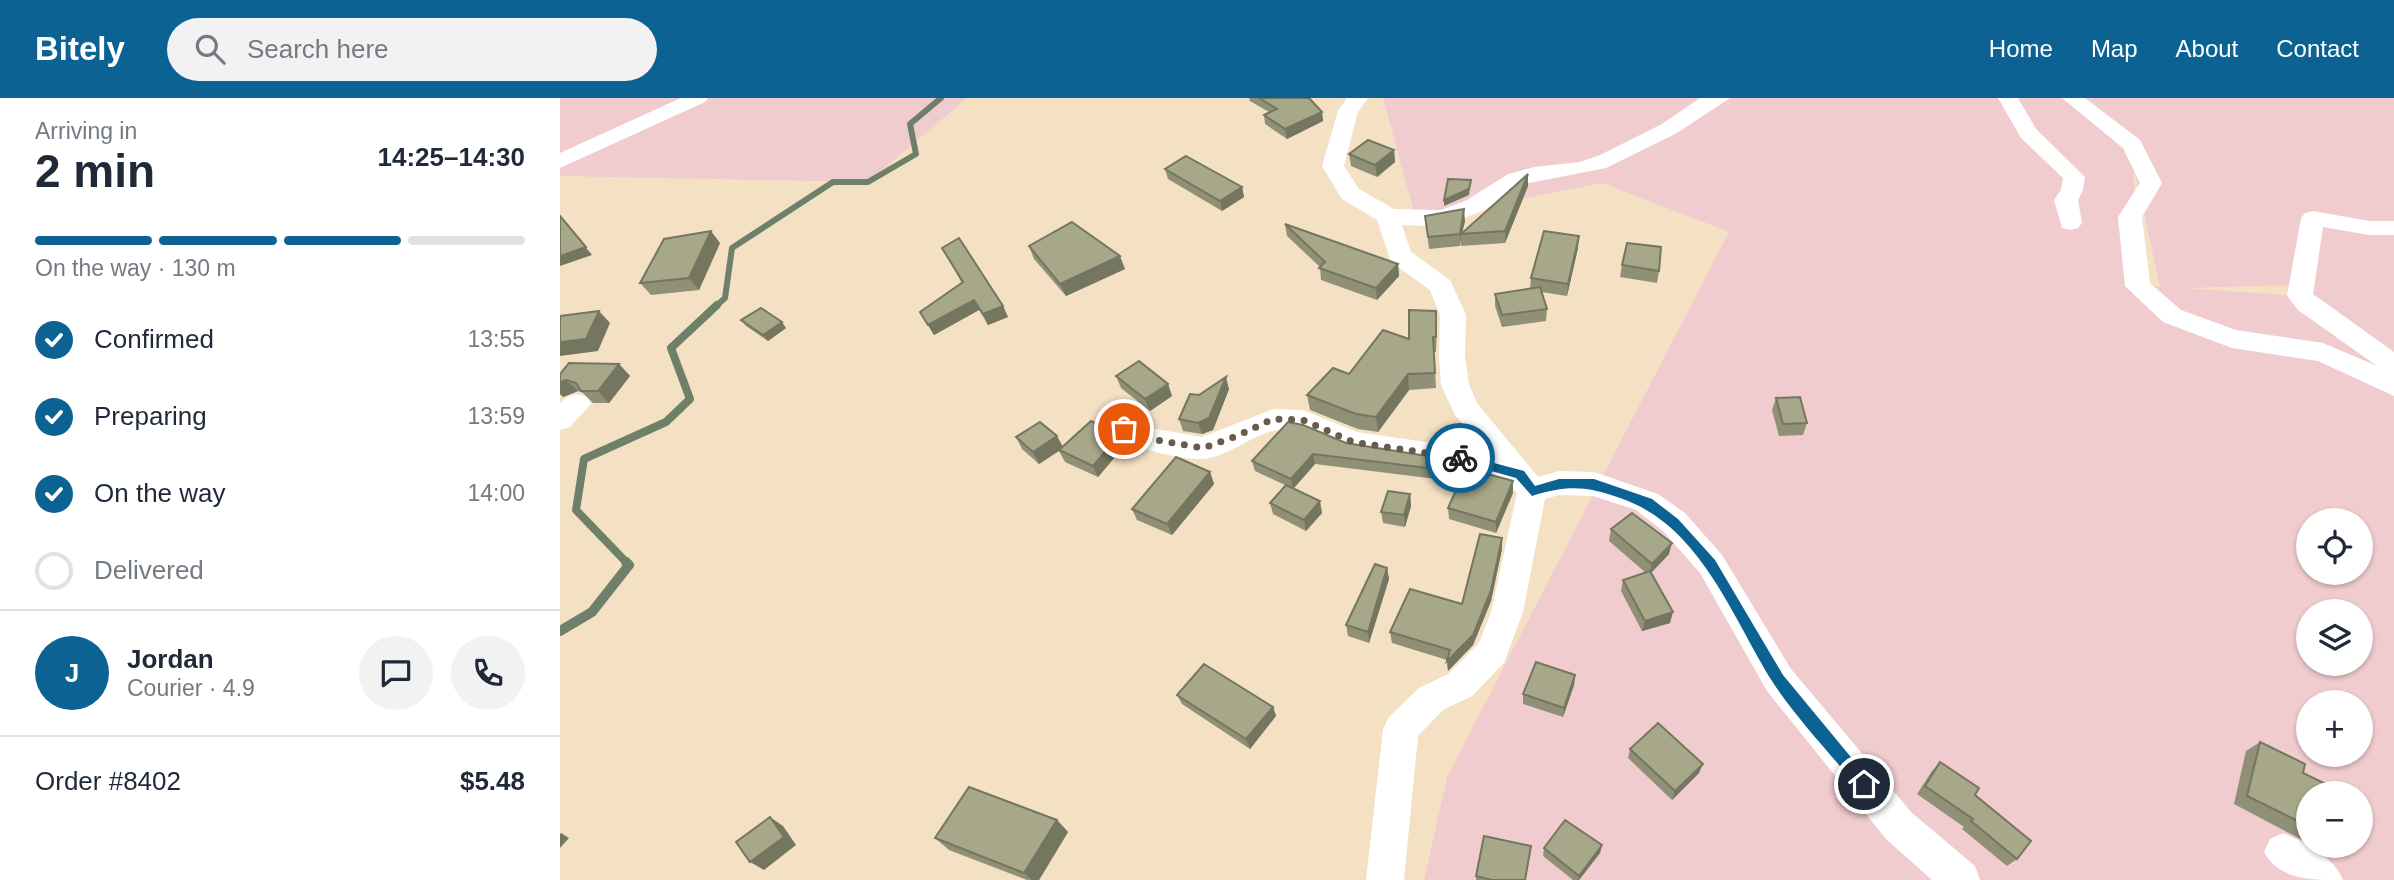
<!DOCTYPE html>
<html lang="en">
<head>
<meta charset="utf-8">
<style>
  :root { --surface:#fff; --page:#f2f2f3; --text:#1f2937; --muted:#747a83; --line:#e0e1e3; --accent:#0d6294 }
  body { margin:0; font-family:Arial,sans-serif; background:var(--page); color:var(--text); height:100vh; display:flex; flex-direction:column; font-size:26px; white-space:nowrap }
  * { box-sizing:border-box; margin:0 }
  p { font-size:23px; color:var(--muted) }
  .icon { flex:none; width:38px; height:38px; fill:none; stroke:currentColor; stroke-width:2; stroke-linecap:round; stroke-linejoin:round }
  .map { position:relative; flex:1; overflow:hidden }
  .panel { display:flex; flex-direction:column; background:var(--surface); width:560px }
  .panel>* { flex:none }
  .tools { position:absolute; left:1736px; top:410px; display:grid; gap:14px }
  .tools a { display:grid; place-items:center; width:77px; height:77px; border-radius:50%; background:var(--surface); box-shadow:0 2px 5px #0004; font-size:35px }
  .pin { position:absolute; display:grid; place-items:center; width:60px; height:60px; color:#fff; margin:-30px; border:4px solid #fff; border-radius:50%; box-shadow:0 2px 7px #0007 }
  .courier { position:absolute; display:grid; place-items:center; width:70px; height:70px; margin:-35px; border:5px solid #0d6294; border-radius:50%; background:#fff; color:#222; box-shadow:0 2px 9px #0007 }
  .overview em { font-style:normal; font-weight:600 }
  .overview div { display:flex; flex-direction:column-reverse }
  .overview { display:flex; align-items:center; justify-content:space-between; height:119px; padding:0 35px }
  h1 { font-size:46px; font-weight:600; line-height:52px }
  .bar { display:grid; grid-template-columns:repeat(4,1fr); gap:10px 7px; align-content:center; height:84px; padding:0 35px }
  .bar i { height:9px; border-radius:5px; background:var(--line) }
  .bar .active { background:var(--accent) }
  .bar p { grid-column:span 4 }
  .line { display:flex; align-items:center; gap:18px; padding:0 35px; border-top:2px solid var(--line) }
  .line div { flex:1 }
  .round { display:grid; place-items:center; flex:none; width:74px; height:74px; border-radius:37px; background:var(--page) }
  ol { padding:0 35px; list-style:none }
  li { display:flex; align-items:center; gap:21px; height:77px }
  li p { margin-inline-start:auto }
  li .icon { padding:7px; border-radius:50%; background:var(--accent); color:#fff; stroke-width:4 }
  li:last-child { color:var(--muted) }
  li i { width:38px; height:38px; border:4px solid var(--line); border-radius:50% }
  header { display:flex; align-items:center; gap:42px; box-sizing:border-box; height:98px; padding:0 35px; background:var(--accent); color:#fff }
  header strong { font-size:33px }
  nav { display:flex; gap:38px; margin-inline-start:auto; font-size:24px }
  .search { width:490px; height:63px; background:var(--page); display:flex; align-items:center; gap:18px; box-sizing:border-box; padding:0 24px; border-radius:38px; color:var(--muted); font-size:26px }
  main { display:flex; flex:1; min-height:0 }
  .map>svg:first-child { display:block }
  .green { fill:#f0ccce; fill-rule:evenodd }
  .lines { fill:none; stroke-linecap:round; stroke-linejoin:round }
  .stream-far2 { stroke:#6f806a; stroke-width:6 }
  .stream-far1 { stroke:#6f806a; stroke-width:8 }
  .stream { stroke:#6f806a; stroke-width:10 }
  .minor { fill:#fff; fill-rule:evenodd }
  .wall { fill:#8f9076 }
  .shaded-wall { fill:#747660 }
  .building { fill:#a6a889; stroke:#747660; stroke-width:2 }
  .route { fill:#0d6294 }
  .done { stroke:#685d4c; stroke-width:7; stroke-dasharray:0 12.6 }
</style>
</head>
<body>
<header>
<strong>Bitely</strong>
<div class="search"><svg class="icon" aria-label="search" viewBox="0 0 24 24"><circle cx="10" cy="10" r="6"/><path d="M15 15l6 6"/></svg>Search here</div>
<nav><a>Home</a><a>Map</a><a>About</a><a>Contact</a></nav>
</header>
<main>
<section class="panel">
<div class="overview"><div><h1>2 min</h1><p>Arriving in</p></div><em>14:25–14:30</em></div>
<div class="bar"><i class="active"></i><i class="active"></i><i class="active"></i><i></i><p>On the way · 130 m</p></div>
<ol>
<li><svg class="icon" aria-label="check" viewBox="0 0 24 24"><path d="M5 12l5 5 9-10"/></svg>Confirmed<p>13:55</p></li>
<li><svg class="icon" aria-label="check" viewBox="0 0 24 24"><path d="M5 12l5 5 9-10"/></svg>Preparing<p>13:59</p></li>
<li><svg class="icon" aria-label="check" viewBox="0 0 24 24"><path d="M5 12l5 5 9-10"/></svg>On the way<p>14:00</p></li>
<li><i></i>Delivered</li>
</ol>
<div class="line" style="height:126px"><b class="round" style="background:var(--accent);color:#fff">J</b><div><b>Jordan</b><p>Courier · 4.9</p></div><a class="round"><svg class="icon" aria-label="chat" viewBox="0 0 24 24"><path d="M4 5h16v11H9l-5 4z"/></svg></a><a class="round"><svg class="icon" aria-label="phone" viewBox="0 0 24 24"><path d="M5 4h4l2 5-3 2q2 4 5 5l2-3 5 2v4C11 20 4 13 5 4z"/></svg></a></div>
<div class="line" style="height:91px"><div>Order #8402</div><b>$5.48</b></div>
</section>
<div class="map">
<svg width="1834" height="782" viewBox="0 0 1834 782">
  <rect width="100%" height="100%" fill="#f4e1c4"/>
  <g class="green">
    <polygon points="0,0 407,0 308,84 0,78"/>
    <path d="M823,0H1834V782H864L887,679L1169,134L1043,85L856,121ZM1573,64L1600,189H1599L1578,187ZM1743,111L1739,198L1626,190L1733,187ZM1748,422H1801V474H1748ZM1748,513H1801V565H1748ZM1748,604H1801V656H1748ZM1748,695H1801V747H1748Z"/>
  </g>
  <g class="lines">
    <polyline class="stream-far2" points="155,209 165,200 172,150 273,84 308,84 356,56 350,26 381,0"/>
    <polyline class="stream-far1" points="68,466 16,412 24,361 106,324 130,301 111,250 157,207"/>
    <polyline class="stream" points="0,533 32,514 69,467 66,464"/>
    <g class="minor">
      <polygon points="121,0 148,0 145,4 0,70 0,55"/>
      <path d="M787,0H808L798,14L784,68L799,91L834,111L881,112L907,102L948,76L974,69L1020,64L1040,57L1102,26L1140,0H1170L1117,35L1046,70L964,86L924,112L900,122L869,128L842,127L851,154L890,182L906,217L905,258L909,287L917,305L978,379L999,373L1034,374L1098,396L1125,415L1162,457L1231,571L1352,715L1415,768L1420,782H1372L1326,741L1207,593L1140,475L1103,433L1076,412L1033,398L999,397L985,401L963,514L944,565L912,598L883,612L858,638L844,782H806L823,631L829,619L859,590L888,576L919,545L931,514L957,395C934,364 828,365 788,353C765,346 744,328 718,332C694,335 668,359 643,361C620,363 546,344 535,324L539,317L549,313L584,329L642,339L713,311L743,312L797,334L901,349L928,356L895,317L881,287L879,258L880,217L870,192L831,164L817,122L782,101L762,68L778,13Z"/>
      <polygon points="1438,0 1458,0 1476,31 1525,79 1523,92 1518,102 1522,125 1518,130 1510,132 1502,130 1494,102 1501,92 1503,80 1461,40"/>
      <polygon points="1502,0 1525,0 1580,42 1602,85 1582,119 1590,185 1621,212 1676,232 1763,245 1817,268 1738,212 1727,198 1741,120 1745,115 1753,113 1809,123 1834,123 1834,137 1809,137 1763,129 1753,196 1834,254 1834,298 1758,263 1672,250 1603,224 1565,188 1558,119 1580,85 1563,50"/>
      <polygon points="17,296 27,299 31,306 10,329 0,332 0,305 7,299"/>
      <path d="M1723,735C1745,744 1774,759 1783,782C1751,782 1719,782 1704,754L1710,741Z"/>
    </g>
  </g>
  <g class="wall">
    <polygon points="689,0 749,0 762,14 763,23 727,41 705,26 704,17 709,14 690,3"/>
    <polygon points="834,52 835,64 817,79 791,68 789,56"/>
    <polygon points="605,71 682,89 684,99 662,113 608,81"/>
    <polygon points="968,76 968,88 945,145 901,148 901,141 900,148 869,151 865,118 905,123 902,135"/>
    <polygon points="725,126 838,166 839,178 817,202 761,182 760,169 727,138"/>
    <polygon points="160,145 139,192 91,197 80,185"/>
    <polygon points="469,148 565,171 506,198 474,161"/>
    <polygon points="382,150 443,208 448,219 428,227 419,212 374,237 360,214 402,185"/>
    <polygon points="1018,150 1007,198 981,194 987,211 986,223 942,229 935,208 935,196 970,191 971,180"/>
    <polygon points="1062,167 1099,173 1097,185 1060,179"/>
    <polygon points="181,222 226,230 208,243 186,228"/>
    <polygon points="877,229 876,254 874,254 876,290 849,292 818,334 798,331 750,312 747,297 789,276 849,241"/>
    <polygon points="59,266 70,278 49,305 33,305 23,295 18,293 3,299 0,276"/>
    <polygon points="556,278 608,286 612,298 590,313 561,290"/>
    <polygon points="669,291 653,332 642,336 623,333 619,321 639,297"/>
    <polygon points="1216,300 1247,325 1243,337 1219,338 1212,312"/>
    <polygon points="560,336 565,347 538,379 505,364 499,353 479,366 462,351 456,339 497,338 503,349"/>
    <polygon points="786,345 886,361 886,371 884,382 755,366 734,390 762,415 746,433 713,416 710,405 725,387 695,373 692,363"/>
    <polygon points="650,374 654,386 612,437 577,422 572,411"/>
    <polygon points="953,395 936,435 889,421 888,410"/>
    <polygon points="850,396 851,408 845,429 823,425 821,414"/>
    <polygon points="1051,431 1109,456 1091,475 1110,525 1082,533 1061,493 1063,482 1086,475 1049,443"/>
    <polygon points="942,451 931,503 913,547 888,573 887,562 832,545 830,534 902,506"/>
    <polygon points="827,470 829,481 809,545 788,538 786,527"/>
    <polygon points="1015,577 1014,587 1003,619 963,606 963,596"/>
    <polygon points="617,597 713,609 716,618 690,651 622,606"/>
    <polygon points="1700,644 1743,675 1748,695 1748,745 1674,706 1686,653"/>
    <polygon points="1070,651 1139,675 1112,702 1068,660"/>
    <polygon points="1380,664 1415,697 1457,761 1447,768 1402,731 1404,729 1357,696 1372,673"/>
    <polygon points="497,722 508,734 479,782 467,782 389,752 375,740"/>
    <polygon points="1042,747 1040,755 1019,782 1013,782 983,758 984,750"/>
    <polygon points="1752,747 1782,747 1782,748 1766,756"/>
    <polygon points="916,778 966,782 916,782"/>
  </g>
  <g class="shaded-wall">
    <polygon points="762,14 763,23 727,41 725,31"/>
    <polygon points="834,52 835,64 817,79 815,67"/>
    <polygon points="968,76 968,88 945,145 945,133"/>
    <polygon points="911,82 909,97 884,108 884,102"/>
    <polygon points="682,89 684,99 662,113 660,103"/>
    <polygon points="904,111 905,123 902,136 901,136 900,148 900,136"/>
    <polygon points="0,118 32,157 0,168"/>
    <polygon points="151,133 160,145 139,192 129,180"/>
    <polygon points="1019,138 1018,150 1007,198 1008,186"/>
    <polygon points="560,158 565,171 506,198 500,186"/>
    <polygon points="838,166 839,178 817,202 816,190"/>
    <polygon points="414,202 419,212 374,237 368,227"/>
    <polygon points="443,208 448,219 428,227 423,216"/>
    <polygon points="39,213 50,225 38,253 0,258 0,244"/>
    <polygon points="222,224 226,230 208,243 203,237"/>
    <polygon points="59,266 70,278 49,305 38,293"/>
    <polygon points="848,276 849,292 818,334 816,319"/>
    <polygon points="666,279 669,291 653,332 642,336 638,325"/>
    <polygon points="6,282 18,293 3,299 0,296 0,284"/>
    <polygon points="608,286 612,298 590,313 585,301"/>
    <polygon points="560,336 565,347 538,379 533,368"/>
    <polygon points="497,338 503,350 479,366 473,354"/>
    <polygon points="753,356 755,366 733,391 731,381"/>
    <polygon points="650,374 654,386 612,437 607,426"/>
    <polygon points="953,383 953,395 936,435 936,424"/>
    <polygon points="850,396 851,408 845,429 844,417"/>
    <polygon points="760,403 762,415 746,433 744,422"/>
    <polygon points="942,440 942,451 931,503 913,547 888,573 887,563"/>
    <polygon points="1112,445 1109,456 1089,477 1092,466"/>
    <polygon points="827,470 829,481 809,545 808,534"/>
    <polygon points="1113,514 1110,525 1082,533 1085,523"/>
    <polygon points="1015,577 1014,587 1003,619 1004,610"/>
    <polygon points="713,609 716,618 690,651 686,641"/>
    <polygon points="1143,666 1139,675 1112,702 1115,693"/>
    <polygon points="210,719 223,728 236,747 204,772 190,764"/>
    <polygon points="497,722 508,734 479,782 472,782 464,775"/>
    <polygon points="1,735 9,740 0,750 0,736"/>
    <polygon points="1042,747 1040,755 1019,782 1018,782 1019,778"/>
  </g>
  <g class="building">
    <polygon points="699,0 749,0 762,14 725,31 704,17 717,11"/>
    <polygon points="808,42 834,52 815,67 789,56"/>
    <polygon points="626,58 682,89 660,103 605,71"/>
    <polygon points="968,76 945,133 901,136"/>
    <polygon points="888,81 911,82 909,91 884,102"/>
    <polygon points="904,111 900,136 868,139 865,118"/>
    <polygon points="0,118 26,149 0,158"/>
    <polygon points="512,124 560,158 500,186 469,148"/>
    <polygon points="725,126 838,166 816,190 759,170 765,164"/>
    <polygon points="151,133 129,180 80,185 104,141"/>
    <polygon points="984,133 1019,138 1008,186 971,180"/>
    <polygon points="399,140 443,208 423,216 414,202 368,227 360,214 403,184 382,150"/>
    <polygon points="1067,145 1101,149 1099,173 1062,167"/>
    <polygon points="980,189 987,211 942,217 935,196"/>
    <polygon points="201,210 222,224 203,237 181,222"/>
    <polygon points="849,212 876,213 876,239 873,239 875,275 848,276 816,319 796,316 747,297 773,270 789,276 823,232 849,241"/>
    <polygon points="39,213 26,241 0,244 0,218"/>
    <polygon points="579,263 608,286 585,301 556,278"/>
    <polygon points="9,265 59,266 38,293 21,293 16,285 6,282 0,284 0,276"/>
    <polygon points="666,279 649,320 638,325 619,321 630,296 639,297"/>
    <polygon points="1240,299 1247,325 1223,326 1216,300"/>
    <polygon points="531,323 560,336 533,368 499,352"/>
    <polygon points="480,324 497,338 473,354 456,339"/>
    <polygon points="728,324 743,327 786,345 886,361 884,372 753,356 731,381 692,363"/>
    <polygon points="616,359 650,374 607,426 572,411"/>
    <polygon points="906,370 953,383 936,424 888,410"/>
    <polygon points="726,387 760,403 744,422 710,405"/>
    <polygon points="828,393 850,396 844,417 821,414"/>
    <polygon points="1072,415 1112,445 1092,466 1051,431"/>
    <polygon points="920,436 942,440 931,492 913,537 887,563 890,552 830,534 850,491 902,506"/>
    <polygon points="815,466 827,470 808,534 786,527"/>
    <polygon points="1090,473 1113,514 1085,523 1063,482"/>
    <polygon points="976,564 1015,577 1004,610 963,596"/>
    <polygon points="644,566 713,609 686,641 617,597"/>
    <polygon points="1098,625 1143,666 1115,693 1070,651"/>
    <polygon points="1700,644 1745,666 1743,675 1784,695 1748,695 1748,728 1687,698"/>
    <polygon points="1380,664 1419,690 1415,697 1471,743 1457,761 1411,723 1413,721 1365,688"/>
    <polygon points="409,689 497,722 464,775 375,740"/>
    <polygon points="210,719 224,739 190,764 176,744"/>
    <polygon points="1005,722 1042,747 1019,778 984,750"/>
    <polygon points="924,738 971,748 965,782 932,782 916,778"/>
  </g>
  <path class="route" d="M900,356L964,373L975,388L999,381H1034L1092,401L1118,421L1155,462L1223,577L1309,681V691H1299C1271,656 1236,620 1212,583C1171,517 1140,427 1060,400C1026,388 1007,387 972,398L956,380L896,363L895,360Z"/>
  <g class="lines">
    <polyline class="done" points="564,331 579,339 643,350 677,338 713,321 743,322 793,344 900,360"/>
  </g>
</svg>
<div class="tools">
<a><svg class="icon" aria-label="locate" viewBox="0 0 24 24"><circle cx="12" cy="12" r="6"/><path d="M12 2v4M12 18v4M2 12h4M18 12h4"/></svg></a>
<a><svg class="icon" aria-label="layers" viewBox="0 0 24 24"><path d="M12 4l9 5-9 5-9-5zM3 14l9 5 9-5"/></svg></a>
<a>+</a>
<a>−</a>
</div>
<div class="pin" style="left:564px;top:331px;background:#ea580c"><svg class="icon" aria-label="bag" viewBox="0 0 24 24"><path d="M5 8h14l-1 12H6zM9 8a3 3 0 0 1 6 0"/></svg></div>
<div class="pin" style="left:1304px;top:686px;background:#1f2937"><svg class="icon" aria-label="home" viewBox="0 0 24 24"><path d="M3 11l9-7 9 7M6 9v11h12V9"/></svg></div>
<div class="courier" style="left:900px;top:360px"><svg class="icon" aria-label="bike" viewBox="0 0 24 24"><circle cx="6" cy="16" r="4"/><circle cx="18" cy="16" r="4"/><path d="M6 16l4-8h5l3 8M10 8l3 8H6M13 5h3"/></svg></div>
</div>
</main>
</body>
</html>
